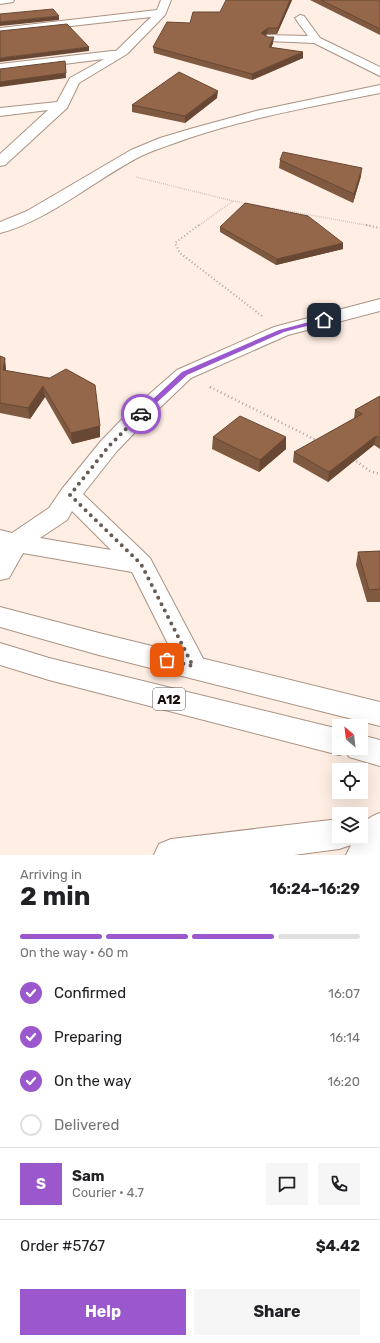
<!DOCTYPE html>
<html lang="en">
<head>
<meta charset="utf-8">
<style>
  :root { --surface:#fff; --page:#f6f6f6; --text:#202124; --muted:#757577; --line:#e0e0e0; --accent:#9b57cc }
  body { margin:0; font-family:Rubik,sans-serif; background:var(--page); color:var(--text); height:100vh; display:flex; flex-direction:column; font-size:15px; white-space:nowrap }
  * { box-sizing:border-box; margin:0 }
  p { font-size:13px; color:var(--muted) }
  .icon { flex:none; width:22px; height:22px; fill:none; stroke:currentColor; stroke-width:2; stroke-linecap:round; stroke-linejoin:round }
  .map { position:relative; height:855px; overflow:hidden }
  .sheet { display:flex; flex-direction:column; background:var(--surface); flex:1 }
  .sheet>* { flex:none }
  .needle { width:26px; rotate:332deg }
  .tools { position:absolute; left:332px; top:719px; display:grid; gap:8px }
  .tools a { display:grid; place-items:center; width:36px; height:36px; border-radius:0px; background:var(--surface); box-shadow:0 4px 16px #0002; font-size:20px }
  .pin { position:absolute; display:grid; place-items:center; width:34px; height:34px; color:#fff; margin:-17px; border-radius:8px; box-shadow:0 2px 6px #0006 }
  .courier { position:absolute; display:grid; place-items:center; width:40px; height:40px; margin:-20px; border:3px solid #9b57cc; border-radius:50%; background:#fff; color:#222; box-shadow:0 1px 5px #0007 }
  .summary em { font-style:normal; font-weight:700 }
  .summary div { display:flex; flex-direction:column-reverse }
  .summary { display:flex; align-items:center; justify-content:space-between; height:68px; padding:0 20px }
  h1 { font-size:26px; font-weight:700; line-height:30px }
  .bar { display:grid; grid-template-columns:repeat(4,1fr); gap:6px 4px; align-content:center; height:48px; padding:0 20px }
  .bar i { height:5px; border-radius:3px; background:var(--line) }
  .bar .active { background:var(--accent) }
  .bar p { grid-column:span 4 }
  .line { display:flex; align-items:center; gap:10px; padding:0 20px; border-top:1px solid var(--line) }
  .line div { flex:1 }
  .round { display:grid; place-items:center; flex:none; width:42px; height:42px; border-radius:0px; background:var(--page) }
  ol { padding:0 20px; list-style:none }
  li { display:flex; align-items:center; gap:12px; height:44px }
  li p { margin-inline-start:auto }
  li .icon { padding:4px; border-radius:50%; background:var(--accent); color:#fff; stroke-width:4 }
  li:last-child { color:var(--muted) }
  li i { width:22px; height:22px; border:2px solid var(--line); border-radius:50% }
  .cta { display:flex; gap:8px; margin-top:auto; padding:8px 20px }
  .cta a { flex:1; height:46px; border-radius:0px; background:var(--accent); color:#fff; font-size:16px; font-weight:700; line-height:46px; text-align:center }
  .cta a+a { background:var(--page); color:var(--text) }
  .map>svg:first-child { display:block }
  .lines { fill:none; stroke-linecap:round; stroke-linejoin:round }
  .street-casing { stroke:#ab9282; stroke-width:2 }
  .primary-casing { stroke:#ab9282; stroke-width:2 }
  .path-far2 { stroke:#b1a39b; stroke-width:1.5; stroke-dasharray:0.5 1.5; stroke-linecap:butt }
  .path-far1 { stroke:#b1a39b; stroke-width:2; stroke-dasharray:1 2.5; stroke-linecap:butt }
  .path { stroke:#b1a39b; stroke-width:2.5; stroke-dasharray:1 3; stroke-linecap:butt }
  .street { fill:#fff; fill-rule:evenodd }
  .primary { fill:#fff; fill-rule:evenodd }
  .wall { fill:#7f5940 }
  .shaded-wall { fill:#684834 }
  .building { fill:#94674a; stroke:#684834 }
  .route { fill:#9b57cc }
  .done { stroke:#685d56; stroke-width:4; stroke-dasharray:0 7.2 }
  .labels { text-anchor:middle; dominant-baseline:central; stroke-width:4; stroke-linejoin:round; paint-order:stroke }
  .shield { fill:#fff; stroke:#5d5754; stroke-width:1 }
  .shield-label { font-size:13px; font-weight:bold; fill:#180f0a }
</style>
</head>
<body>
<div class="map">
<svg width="380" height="855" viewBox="0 0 380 855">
  <rect width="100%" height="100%" fill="#feeee4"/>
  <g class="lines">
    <g class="street-casing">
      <g id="street">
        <polygon points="0,0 14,0 13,2 0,4"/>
        <polygon points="161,0 171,0 165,15 127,54 79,83 67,108 5,165 0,166 0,154 48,110 0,116 0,108 57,102 70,78 104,59 0,72 0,64 112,51 116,51 151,17 0,34 0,28 157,10"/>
        <polygon points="300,15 304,16 320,38 380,67 380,76 314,43 268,41 262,38 268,35 308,36 295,18"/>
        <path d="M380,85V93C316,106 251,117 189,138C173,144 156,149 141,156C96,179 48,221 0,233V222L27,211L131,150L160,138L190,129L256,111Z"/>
        <path d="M380,299V311L288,335L191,378L146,421L117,451L83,494L150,558L207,666L203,674L193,677L183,674L132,572L23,553L9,578L0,580V530L12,533L49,508L62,489L101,441L130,411L177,370L274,327ZM72,511L111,550L40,538L67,520Z"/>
        <path d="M380,813V855H346L351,845L339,849L294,855H154L159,844L171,839L339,819V836H355L352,843L356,836H361C361,823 368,817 380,813Z"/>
      </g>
    </g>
    <g class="primary-casing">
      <g id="primary">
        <polygon points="0,607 99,633 380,702 380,726 99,655 0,627"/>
        <polygon points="0,643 49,658 339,729 339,748 361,748 361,735 380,740 380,766 349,757 347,752 339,755 49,680 0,665"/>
      </g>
    </g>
    <g class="path-far2">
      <polyline points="136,177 233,201 371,226"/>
      <polyline points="198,226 233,201"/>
    </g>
    <g class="path-far1">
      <polyline points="199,225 175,243 180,253 262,316"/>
      <polyline points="366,225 380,228"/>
      <polyline points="210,387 211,388"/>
    </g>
    <g class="path">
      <polyline points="210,387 318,441"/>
      <polyline points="353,459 370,471 380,474"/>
    </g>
    <use href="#street" class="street"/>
    <use href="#primary" class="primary"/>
  </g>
  <g class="wall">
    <polygon points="292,0 277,34 267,34 265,35 273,43 271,48 303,52 303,58 252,80 154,53 153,47 190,23 220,12"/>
    <polygon points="310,0 380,0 380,35"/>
    <polygon points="217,98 185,123 132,112 132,105"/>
    <polygon points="280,160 361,176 353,203 279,168"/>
    <polygon points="220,227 343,249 276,265 220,232"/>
    <polygon points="0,356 6,368 6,371 49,378 100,426 100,437 72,444 45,397 30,419 0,413"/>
    <polygon points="380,396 380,449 374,445 328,482 293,462 294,452 354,419 355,410"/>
    <polygon points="213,437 286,437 286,449 259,472 212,449"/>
    <polygon points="380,551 380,602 367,602 356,565 358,552"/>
  </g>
  <g class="shaded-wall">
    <polygon points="290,0 292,0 277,34 278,28"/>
    <polygon points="59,16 59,20 0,26 0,22"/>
    <polygon points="268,28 267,34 261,39 261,33"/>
    <polygon points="274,37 273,43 269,53 269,47"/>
    <polygon points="89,47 89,51 0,62 0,58"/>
    <polygon points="303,52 303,58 252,80 252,74"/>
    <polygon points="65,61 66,78 0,87 0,82"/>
    <polygon points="218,91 217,98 185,123 185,116"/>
    <polygon points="362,168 361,176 353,203 354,194"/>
    <polygon points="343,243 343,249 276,265 277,259"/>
    <polygon points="5,358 6,368 5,381 3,370"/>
    <polygon points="43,386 45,397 30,419 28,408"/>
    <polygon points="100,426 100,437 72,444 71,433"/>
    <polygon points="376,436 374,445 328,482 329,472"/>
    <polygon points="286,437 286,449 259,472 260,460"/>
  </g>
  <g class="building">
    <polygon points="226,0 290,0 278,28 268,28 261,33 268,37 274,37 269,47 303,52 252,74 153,47 167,22 190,23 193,12 220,12"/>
    <polygon points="321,0 380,0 380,29"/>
    <polygon points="53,9 59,16 0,22 0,14"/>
    <polygon points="67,24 89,47 0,58 0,31"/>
    <polygon points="65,61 66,73 0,82 0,69"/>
    <polygon points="179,72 218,91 185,116 132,105"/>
    <polygon points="283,152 362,168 354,194 280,160"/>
    <polygon points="245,203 308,216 343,243 277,259 220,227"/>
    <polygon points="0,356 5,358 3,370 49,378 48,379 66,369 95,385 100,426 71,433 43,386 28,408 0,403"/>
    <polygon points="380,396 380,438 376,436 329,472 294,452 362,414 355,410"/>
    <polygon points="240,416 286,437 260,460 213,437"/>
    <polygon points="380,551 380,589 369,590 358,552"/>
  </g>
  <polygon class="route" points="324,318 327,320 326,321 284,332 187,375 143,415 137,414 182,372 279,330"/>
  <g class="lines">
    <polyline class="done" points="141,414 109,446 70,495 141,564 193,666 167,660"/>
  </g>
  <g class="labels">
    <rect class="shield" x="153" y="688" width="32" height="22" rx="3"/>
    <g class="shield-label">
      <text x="169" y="699">A12</text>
    </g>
  </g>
</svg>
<div class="tools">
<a><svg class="needle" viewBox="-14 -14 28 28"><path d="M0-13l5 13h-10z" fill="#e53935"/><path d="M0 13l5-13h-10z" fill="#757577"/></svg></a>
<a><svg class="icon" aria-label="locate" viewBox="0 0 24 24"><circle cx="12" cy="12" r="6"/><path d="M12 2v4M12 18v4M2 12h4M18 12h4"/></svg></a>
<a><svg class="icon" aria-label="layers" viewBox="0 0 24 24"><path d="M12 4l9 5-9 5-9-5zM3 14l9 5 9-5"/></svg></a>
</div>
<div class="pin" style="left:167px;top:660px;background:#ea580c"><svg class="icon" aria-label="bag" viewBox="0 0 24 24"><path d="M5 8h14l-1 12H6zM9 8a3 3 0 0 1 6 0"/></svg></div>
<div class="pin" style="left:324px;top:320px;background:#1f2937"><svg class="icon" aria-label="home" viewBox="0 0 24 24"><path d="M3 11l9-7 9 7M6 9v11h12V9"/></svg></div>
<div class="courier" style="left:141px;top:414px"><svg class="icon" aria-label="car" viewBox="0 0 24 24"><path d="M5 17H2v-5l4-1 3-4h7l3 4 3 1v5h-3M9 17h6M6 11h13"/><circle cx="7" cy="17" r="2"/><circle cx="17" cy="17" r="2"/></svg></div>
</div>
<section class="sheet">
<div class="summary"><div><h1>2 min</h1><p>Arriving in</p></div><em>16:24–16:29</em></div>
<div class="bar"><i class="active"></i><i class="active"></i><i class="active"></i><i></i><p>On the way · 60 m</p></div>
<ol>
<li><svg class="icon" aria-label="check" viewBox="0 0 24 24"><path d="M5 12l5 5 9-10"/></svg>Confirmed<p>16:07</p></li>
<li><svg class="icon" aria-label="check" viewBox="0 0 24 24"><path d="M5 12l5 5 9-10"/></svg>Preparing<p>16:14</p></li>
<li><svg class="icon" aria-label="check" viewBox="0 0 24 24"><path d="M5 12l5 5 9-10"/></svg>On the way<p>16:20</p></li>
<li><i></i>Delivered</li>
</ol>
<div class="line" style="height:72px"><b class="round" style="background:var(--accent);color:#fff">S</b><div><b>Sam</b><p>Courier · 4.7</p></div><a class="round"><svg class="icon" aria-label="chat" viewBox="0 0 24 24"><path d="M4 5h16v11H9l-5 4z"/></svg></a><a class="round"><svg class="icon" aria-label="phone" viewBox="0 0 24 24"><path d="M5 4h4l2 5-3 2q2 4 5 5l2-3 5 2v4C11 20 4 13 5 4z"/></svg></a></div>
<div class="line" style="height:52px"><div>Order #5767</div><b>$4.42</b></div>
<div class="cta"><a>Help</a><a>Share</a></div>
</section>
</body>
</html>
